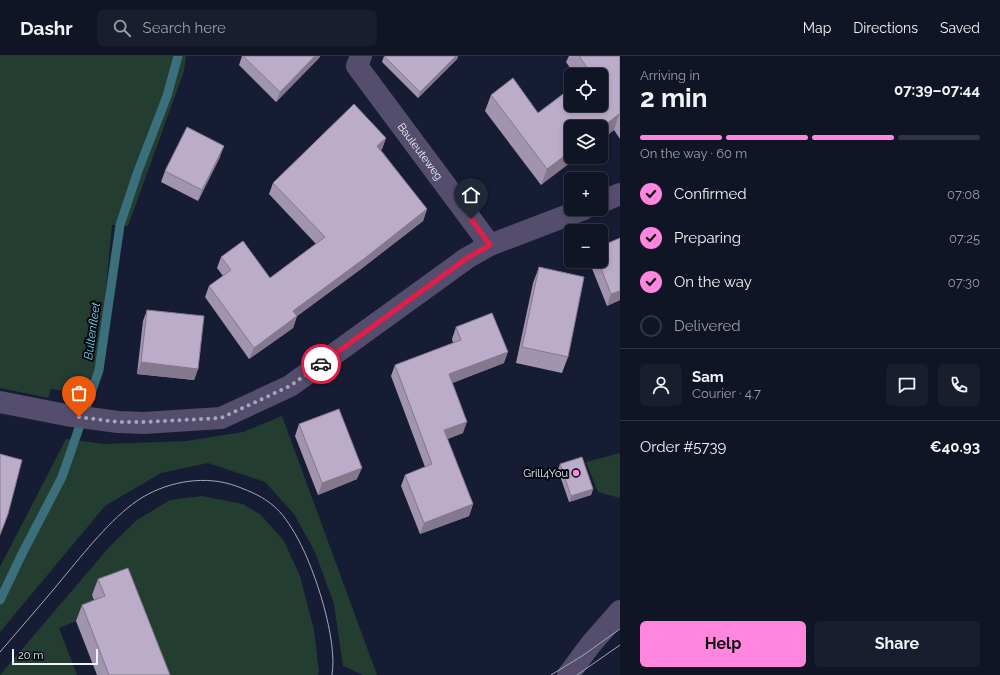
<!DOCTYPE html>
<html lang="en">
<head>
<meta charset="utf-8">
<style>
  :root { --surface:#101526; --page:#191e2e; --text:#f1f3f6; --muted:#9c9fa7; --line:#303443; --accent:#ff85df }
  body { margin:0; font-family:Raleway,sans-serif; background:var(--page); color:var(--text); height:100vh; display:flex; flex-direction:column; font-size:15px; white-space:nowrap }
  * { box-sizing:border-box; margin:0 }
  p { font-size:13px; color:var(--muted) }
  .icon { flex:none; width:22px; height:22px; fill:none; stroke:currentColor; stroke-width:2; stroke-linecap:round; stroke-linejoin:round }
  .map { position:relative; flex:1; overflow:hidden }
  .details { display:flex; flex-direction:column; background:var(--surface); width:380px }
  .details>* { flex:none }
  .tools { position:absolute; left:564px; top:12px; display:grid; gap:8px }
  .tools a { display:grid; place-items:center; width:44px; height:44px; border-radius:6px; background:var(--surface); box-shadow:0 2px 6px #0003,0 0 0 1px var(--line); font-size:20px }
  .scale { position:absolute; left:12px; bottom:10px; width:86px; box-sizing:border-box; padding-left:4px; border:2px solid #eff3fc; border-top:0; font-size:11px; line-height:14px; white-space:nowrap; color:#eff3fc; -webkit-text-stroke:3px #050711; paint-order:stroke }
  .pin { position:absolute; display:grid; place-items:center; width:34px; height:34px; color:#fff; margin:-41px -17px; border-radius:50% 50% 50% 0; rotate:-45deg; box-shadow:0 0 4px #0007 }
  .pin .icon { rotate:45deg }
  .courier { position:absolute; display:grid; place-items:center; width:40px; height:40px; margin:-20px; border:3px solid #e11d48; border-radius:50%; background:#fff; color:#222; box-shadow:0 1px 5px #0007 }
  .head em { font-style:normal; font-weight:700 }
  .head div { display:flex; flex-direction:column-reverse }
  .head { display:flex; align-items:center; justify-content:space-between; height:68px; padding:0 20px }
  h1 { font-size:26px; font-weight:700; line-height:30px }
  .bar { display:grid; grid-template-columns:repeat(4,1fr); gap:6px 4px; align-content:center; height:48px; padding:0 20px }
  .bar i { height:5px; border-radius:3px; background:var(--line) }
  .bar .on { background:var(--accent) }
  .bar p { grid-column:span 4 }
  .line { display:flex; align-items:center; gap:10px; padding:0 20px; border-top:1px solid var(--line) }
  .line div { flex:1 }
  .round { display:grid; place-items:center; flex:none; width:42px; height:42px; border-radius:6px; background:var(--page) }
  ol { padding:0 20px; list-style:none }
  li { display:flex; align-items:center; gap:12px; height:44px }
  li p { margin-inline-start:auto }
  li .icon { padding:4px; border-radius:50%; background:var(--accent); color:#111; stroke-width:4 }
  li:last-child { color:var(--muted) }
  li i { width:22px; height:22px; border:2px solid var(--line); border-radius:50% }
  .action { display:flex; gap:8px; margin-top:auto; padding:8px 20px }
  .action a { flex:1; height:46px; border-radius:6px; background:var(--accent); color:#111; font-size:16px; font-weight:700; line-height:46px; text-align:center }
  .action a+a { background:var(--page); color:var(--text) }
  header { display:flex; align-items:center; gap:24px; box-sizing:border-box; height:56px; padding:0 20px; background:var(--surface); border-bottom:1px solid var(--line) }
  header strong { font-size:19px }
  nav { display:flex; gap:22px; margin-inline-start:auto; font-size:14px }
  .search { width:280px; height:36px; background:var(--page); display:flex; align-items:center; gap:10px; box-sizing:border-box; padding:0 14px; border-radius:6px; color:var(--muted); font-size:15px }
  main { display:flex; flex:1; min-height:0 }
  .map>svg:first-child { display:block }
  .green { fill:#243d31 }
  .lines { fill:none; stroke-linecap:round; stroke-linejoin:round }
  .stream { stroke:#3a6f7b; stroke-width:9 }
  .minor { stroke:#544d6d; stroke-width:22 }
  .tertiary { stroke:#544d6d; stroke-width:22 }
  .tram { stroke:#a4a9b6; stroke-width:1 }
  .wall { fill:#a194ae }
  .shaded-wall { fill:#83788d }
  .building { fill:#bbacca; stroke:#83788d }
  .done { stroke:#a3a8b6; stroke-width:4; stroke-dasharray:0 7.2 }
  .route { stroke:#e11d48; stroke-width:5 }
  .poi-dot { fill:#ff85df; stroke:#050711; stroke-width:1.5 }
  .labels { text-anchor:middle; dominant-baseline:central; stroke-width:4; stroke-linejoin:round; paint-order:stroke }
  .street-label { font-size:11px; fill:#eff3fc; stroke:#050711 }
  .poi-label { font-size:11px; fill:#eff3fc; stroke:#050711; text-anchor:end }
  .water-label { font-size:12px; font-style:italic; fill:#76cee3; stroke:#050711 }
</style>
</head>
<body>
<header>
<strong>Dashr</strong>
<div class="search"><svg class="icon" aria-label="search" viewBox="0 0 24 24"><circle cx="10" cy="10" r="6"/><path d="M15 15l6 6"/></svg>Search here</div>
<nav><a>Map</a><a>Directions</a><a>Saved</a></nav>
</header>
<main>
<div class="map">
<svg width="620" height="619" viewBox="0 0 620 619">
  <rect width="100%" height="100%" fill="#161c33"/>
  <g class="green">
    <polygon points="0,0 186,0 184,15 128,170 112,169 104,253 95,314 83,338 51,333 48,342 0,332"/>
    <polygon points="282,360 377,619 363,619 343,610 334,548 315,496 294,458 265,426 208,407 161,417 105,450 0,576 0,511 66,383 105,388 186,385 243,376"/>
    <polygon points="620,397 620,442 598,436 586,406"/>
    <polygon points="202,440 243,448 261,459 284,485 300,520 314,574 319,616 318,619 158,619 99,556 59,572 77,619 0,619 111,489 137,464 170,444"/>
  </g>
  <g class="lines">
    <polyline class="stream" points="0,544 22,498 62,421 99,314 120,169 138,115 167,40 178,0"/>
    <g class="minor">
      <path id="s1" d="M361,0L357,10L490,189"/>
      <polyline points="601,146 620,138"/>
      <polyline points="0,346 66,359 118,366 144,367 221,362 290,330 467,202 490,189 584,153"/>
    </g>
    <polyline class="tertiary" points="568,619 591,588 620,555"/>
    <g class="tram">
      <path d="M0,596C23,569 46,543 68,516C88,492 116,457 143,441C170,425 206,419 236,430C269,442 281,452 298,483C315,514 338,584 332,619"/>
      <polyline points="551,619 582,600 620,573"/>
      <polyline points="577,619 620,589"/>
    </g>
  </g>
  <g class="wall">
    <polygon points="242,0 320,0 319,2 276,46 239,9"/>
    <polygon points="384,0 458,0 457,3 418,42 382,6"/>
    <polygon points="569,0 620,0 620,83 614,74 601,84 601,71 541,129 485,55 491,39 538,57 601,19 575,19 566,6"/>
    <polygon points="386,82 382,93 381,94 427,153 423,165 361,213 297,260 293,272 249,303 205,241 209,230 223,220 217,212 221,201 270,222 316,188 269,138 273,127"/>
    <polygon points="220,101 198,145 161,126 165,115"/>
    <polygon points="620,182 620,244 607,250 589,205 601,205"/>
    <polygon points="539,211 568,301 562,317 516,307 533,227"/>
    <polygon points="147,254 198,313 194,324 137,318 143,265"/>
    <polygon points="456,271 504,307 452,327 463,377 447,383 473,448 469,460 420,478 401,430 405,419 425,411 391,320 395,309 453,287 452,283"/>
    <polygon points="299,368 357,423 318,439 295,380"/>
    <polygon points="560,408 593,433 591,439 569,446 558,414"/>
    <polygon points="98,523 170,619 97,619 76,565 82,549 94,544 92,539"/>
  </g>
  <g class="shaded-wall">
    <polygon points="315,0 320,0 319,2 276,46 280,36"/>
    <polygon points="456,0 458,0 457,3 418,42 420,36"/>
    <polygon points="619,58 614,74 601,84 601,72"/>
    <polygon points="386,82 382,93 373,102 377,90"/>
    <polygon points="224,90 220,101 198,145 202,134"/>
    <polygon points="571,95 571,101 578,101 541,129 547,113"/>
    <polygon points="427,153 423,165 361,213 289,266 293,255"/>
    <polygon points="620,235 620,244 607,250 611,238"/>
    <polygon points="297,260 293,272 249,303 254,292"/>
    <polygon points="508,296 504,307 445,330 449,318"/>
    <polygon points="141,306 198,313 194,324 137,318"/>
    <polygon points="467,366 463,377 440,386 444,374"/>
    <polygon points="362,412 357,423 318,439 322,427"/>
    <polygon points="593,433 591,439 569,446 571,440"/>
    <polygon points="473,448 469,460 420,478 424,467"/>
  </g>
  <g class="building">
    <polygon points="243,0 315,0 280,36"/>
    <polygon points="384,0 456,0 420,36"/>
    <polygon points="579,0 620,0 620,59 619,58 601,72 601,71 571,71 571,95 547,113 491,39 513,22 538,57 571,32 571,49 601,49 601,19 588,19 591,17"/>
    <polygon points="354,48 386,82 377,90 427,153 365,202 293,255 297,260 254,292 209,230 231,214 221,201 243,185 270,222 325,181 273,127"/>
    <polygon points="187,71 224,90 202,134 165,115"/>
    <polygon points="620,182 620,235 611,238 598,205 601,205 601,190"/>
    <polygon points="539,211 584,221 568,301 522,291"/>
    <polygon points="147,254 204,260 198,313 141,306"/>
    <polygon points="492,257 508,296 449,318 467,366 444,374 473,448 424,467 405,419 432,408 395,309 461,284 456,271"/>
    <polygon points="339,353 362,412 322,427 299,368"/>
    <polygon points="0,398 22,404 8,458 0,479"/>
    <polygon points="582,401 593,433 571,440 560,408"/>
    <polygon points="128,512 170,619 109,619 82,549 105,540 98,523"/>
  </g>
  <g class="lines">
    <polyline class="done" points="79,361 118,366 144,366 221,362 290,330 321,308"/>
    <polyline class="route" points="321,308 467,202 490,189 471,163"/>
  </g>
  <circle class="poi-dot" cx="576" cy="417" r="4"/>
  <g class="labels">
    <g class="street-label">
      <text stroke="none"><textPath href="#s1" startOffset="117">Bauleuteweg</textPath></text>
    </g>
    <g class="poi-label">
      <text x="568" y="417">Grill4You</text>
    </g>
    <g class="water-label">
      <text transform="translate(92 275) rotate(-82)">Bultenfleet</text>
    </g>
  </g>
</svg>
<div class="tools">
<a><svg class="icon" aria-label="locate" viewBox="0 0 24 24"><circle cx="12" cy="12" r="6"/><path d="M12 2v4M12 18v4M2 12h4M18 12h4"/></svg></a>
<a><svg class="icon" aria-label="layers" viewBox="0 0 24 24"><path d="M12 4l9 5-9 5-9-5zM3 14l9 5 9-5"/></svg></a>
<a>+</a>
<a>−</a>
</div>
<div class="scale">20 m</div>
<div class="pin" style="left:79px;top:361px;background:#ea580c"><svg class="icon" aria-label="bag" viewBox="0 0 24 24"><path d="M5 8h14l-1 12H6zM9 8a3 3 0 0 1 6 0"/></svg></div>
<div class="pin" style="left:471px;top:163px;background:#1f2937"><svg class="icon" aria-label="home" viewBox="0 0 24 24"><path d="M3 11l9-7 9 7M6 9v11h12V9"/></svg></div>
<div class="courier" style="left:321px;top:308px"><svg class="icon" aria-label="car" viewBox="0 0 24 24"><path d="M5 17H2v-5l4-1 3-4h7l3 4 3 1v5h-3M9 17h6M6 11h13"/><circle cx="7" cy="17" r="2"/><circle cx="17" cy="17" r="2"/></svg></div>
</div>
<section class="details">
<div class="head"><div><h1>2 min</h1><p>Arriving in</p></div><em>07:39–07:44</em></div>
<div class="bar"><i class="on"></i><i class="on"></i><i class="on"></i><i></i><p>On the way · 60 m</p></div>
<ol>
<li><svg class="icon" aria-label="check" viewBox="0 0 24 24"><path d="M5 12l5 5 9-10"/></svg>Confirmed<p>07:08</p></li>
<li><svg class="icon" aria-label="check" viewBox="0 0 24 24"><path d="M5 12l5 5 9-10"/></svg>Preparing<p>07:25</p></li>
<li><svg class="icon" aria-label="check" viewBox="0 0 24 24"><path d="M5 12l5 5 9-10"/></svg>On the way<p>07:30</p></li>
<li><i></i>Delivered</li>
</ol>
<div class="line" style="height:72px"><a class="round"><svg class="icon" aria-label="person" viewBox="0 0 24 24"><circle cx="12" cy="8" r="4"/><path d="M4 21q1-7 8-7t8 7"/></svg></a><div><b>Sam</b><p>Courier · 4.7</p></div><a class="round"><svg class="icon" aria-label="chat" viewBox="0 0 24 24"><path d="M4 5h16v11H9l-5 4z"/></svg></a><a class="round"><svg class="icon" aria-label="phone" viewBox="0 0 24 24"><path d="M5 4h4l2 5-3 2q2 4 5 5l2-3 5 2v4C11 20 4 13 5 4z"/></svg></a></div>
<div class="line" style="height:52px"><div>Order #5739</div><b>€40.93</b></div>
<div class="action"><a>Help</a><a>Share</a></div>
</section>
</main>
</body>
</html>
